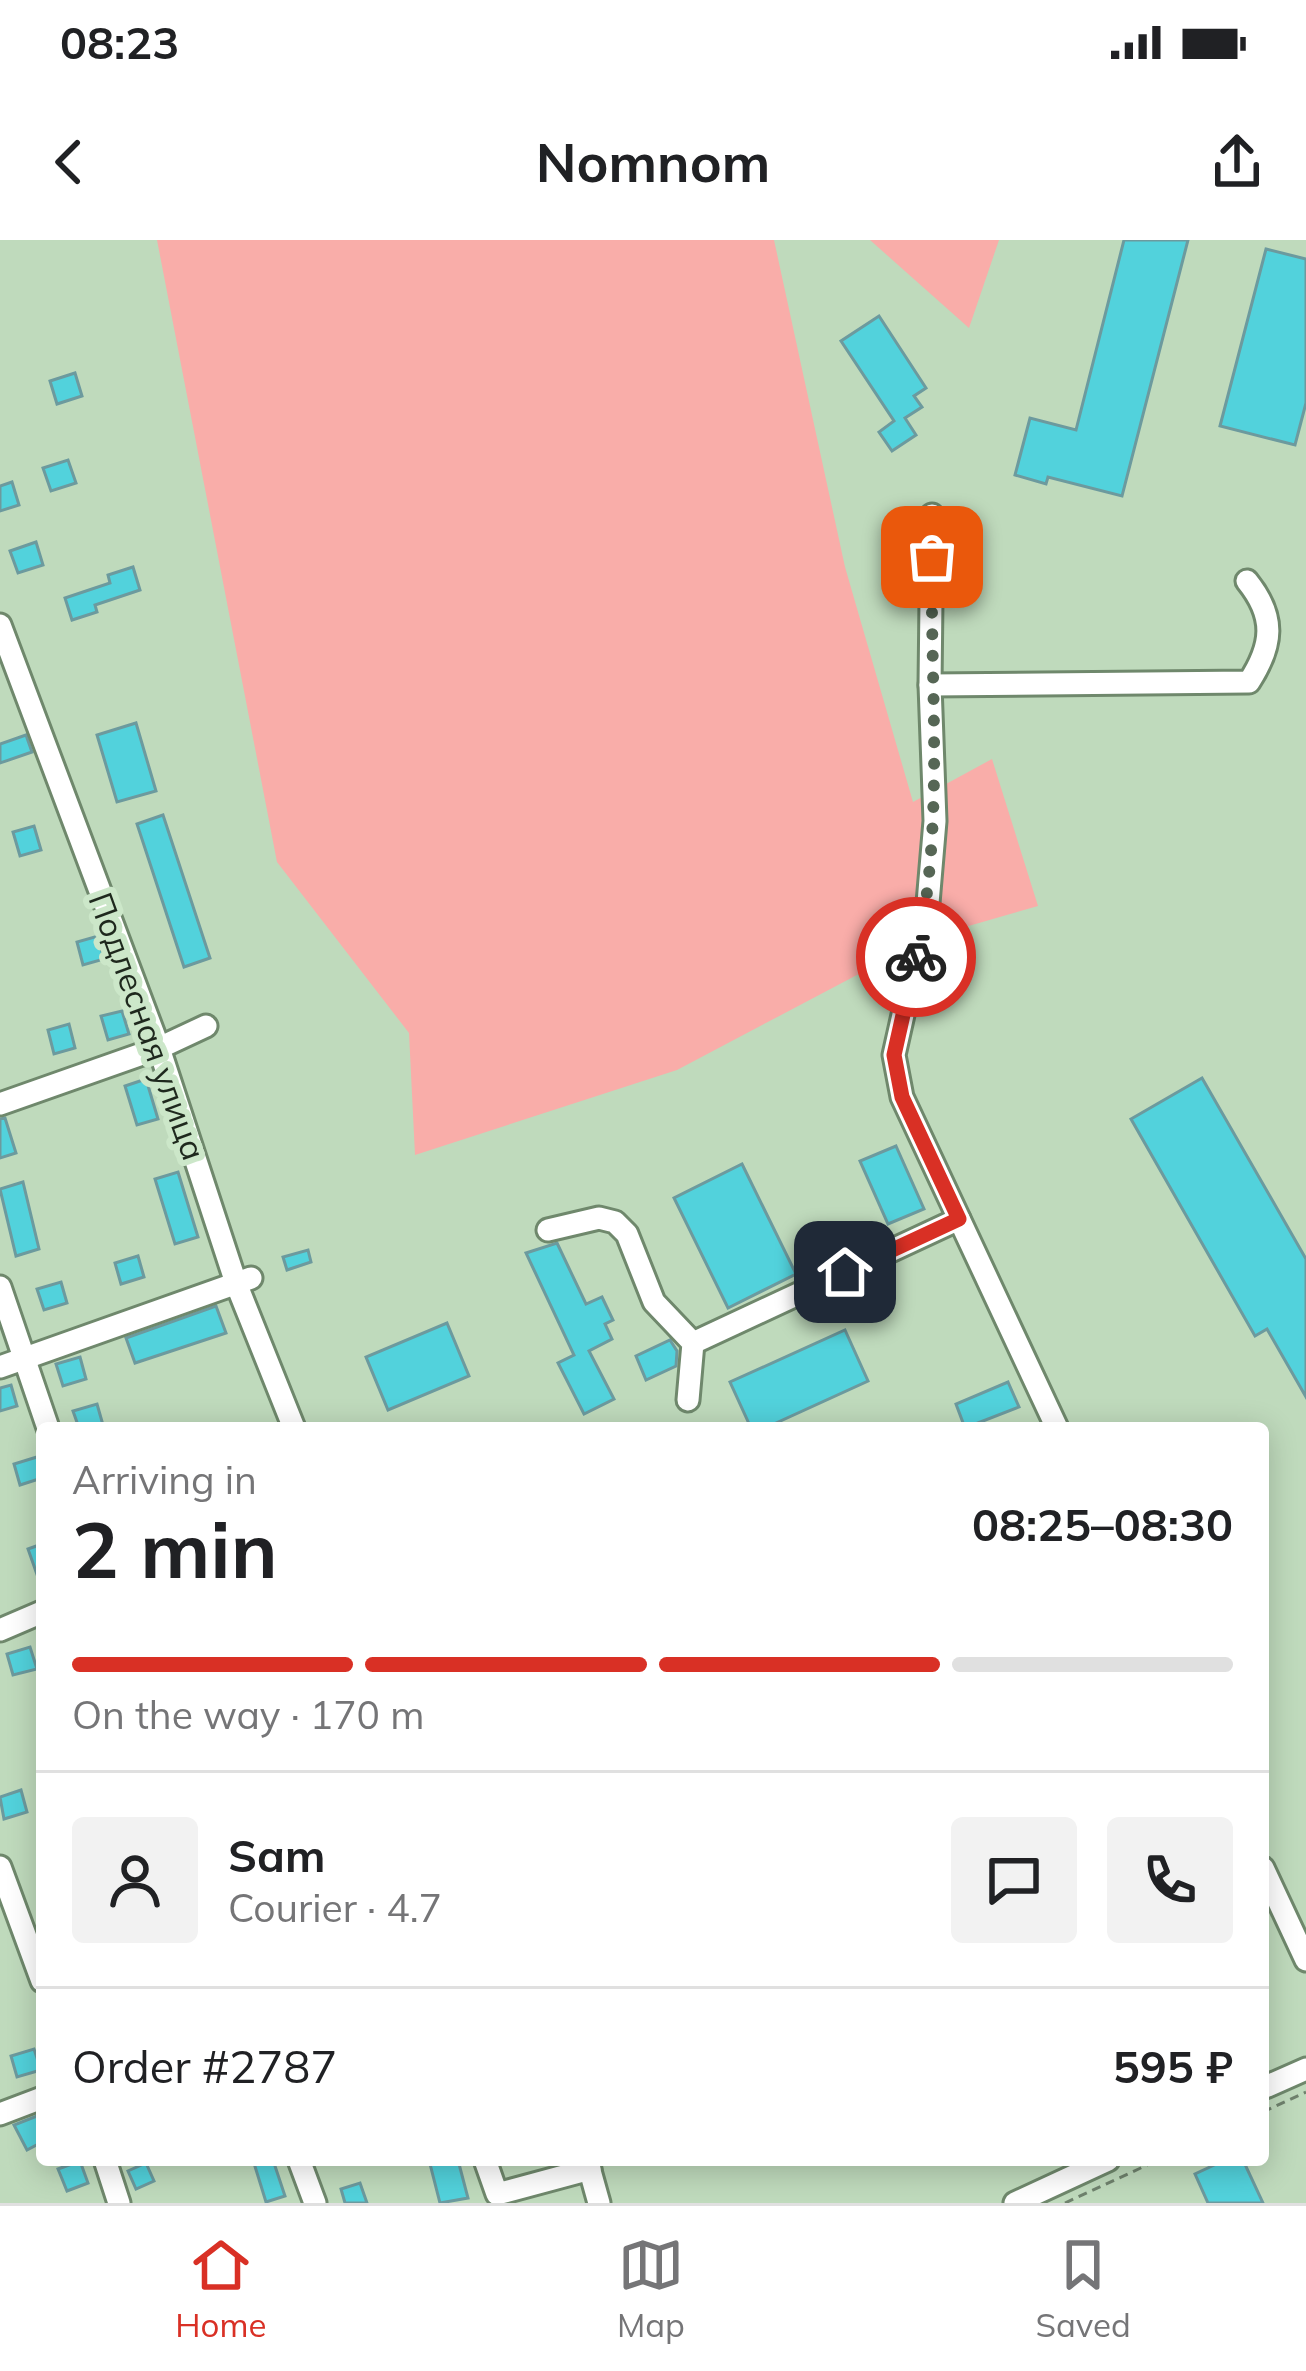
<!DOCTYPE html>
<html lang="en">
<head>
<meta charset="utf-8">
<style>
  :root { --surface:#fff; --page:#f2f2f2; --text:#202124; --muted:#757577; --line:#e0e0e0; --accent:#d93025 }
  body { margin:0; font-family:Mulish,sans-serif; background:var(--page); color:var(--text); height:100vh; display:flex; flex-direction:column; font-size:45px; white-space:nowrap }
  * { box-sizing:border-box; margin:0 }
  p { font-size:39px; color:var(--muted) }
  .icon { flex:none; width:66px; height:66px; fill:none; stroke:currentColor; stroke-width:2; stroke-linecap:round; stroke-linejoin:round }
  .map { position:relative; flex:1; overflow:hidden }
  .details { position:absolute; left:36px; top:1182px; width:1233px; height:744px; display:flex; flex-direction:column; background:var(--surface); border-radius:12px; box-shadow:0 6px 30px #0003 }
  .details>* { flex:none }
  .pin { position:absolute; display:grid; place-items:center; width:102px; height:102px; color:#fff; margin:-51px; border-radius:24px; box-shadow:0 6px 18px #0006 }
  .courier { position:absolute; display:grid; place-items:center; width:120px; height:120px; margin:-60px; border:9px solid #d93025; border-radius:50%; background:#fff; color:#222; box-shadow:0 3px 15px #0007 }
  .headline em { font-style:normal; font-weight:700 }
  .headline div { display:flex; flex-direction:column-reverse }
  .headline { display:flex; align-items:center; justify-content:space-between; height:204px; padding:0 36px }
  h1 { font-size:78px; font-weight:700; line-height:90px }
  .bar { display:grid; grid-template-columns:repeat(4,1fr); gap:18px 12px; align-content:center; height:144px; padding:0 36px }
  .bar i { height:15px; border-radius:9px; background:var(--line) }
  .bar .active { background:var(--accent) }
  .bar p { grid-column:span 4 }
  .line { display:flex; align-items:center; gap:30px; padding:0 36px; border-top:3px solid var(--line) }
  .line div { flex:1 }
  .round { display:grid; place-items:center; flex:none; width:126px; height:126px; border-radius:12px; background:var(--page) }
  .status { display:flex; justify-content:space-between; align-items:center; height:84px; padding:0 60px; background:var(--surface); direction:ltr }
  .status svg { height:33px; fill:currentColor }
  header { display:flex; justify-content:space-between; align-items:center; height:156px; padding:0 36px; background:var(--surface); font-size:54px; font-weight:700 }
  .tabs { display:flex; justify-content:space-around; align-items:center; height:168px; border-top:3px solid var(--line); background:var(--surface); font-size:33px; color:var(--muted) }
  .tabs a { display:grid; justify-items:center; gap:6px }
  .tabs .active { color:var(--accent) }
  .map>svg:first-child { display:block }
  .green { fill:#f9ada9 }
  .building { fill:#52d2dc; stroke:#6c9a9e; stroke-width:3 }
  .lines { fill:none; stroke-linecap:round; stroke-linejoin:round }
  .minor-casing { stroke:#6f886c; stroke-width:27 }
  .path { stroke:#6f826d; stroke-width:3; stroke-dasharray:9 6; stroke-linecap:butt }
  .minor { stroke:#fff; stroke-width:21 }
  .done { stroke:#566655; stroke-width:12; stroke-dasharray:0 21.6 }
  .route { stroke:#d93025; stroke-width:15 }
  .labels { text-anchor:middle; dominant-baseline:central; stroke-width:12; stroke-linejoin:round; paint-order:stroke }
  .street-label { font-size:33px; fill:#1e281d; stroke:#cce7c9 }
</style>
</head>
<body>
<div class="status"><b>08:23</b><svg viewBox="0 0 49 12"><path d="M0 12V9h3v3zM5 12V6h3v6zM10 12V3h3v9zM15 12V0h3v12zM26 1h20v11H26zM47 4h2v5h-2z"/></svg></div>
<header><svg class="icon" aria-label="back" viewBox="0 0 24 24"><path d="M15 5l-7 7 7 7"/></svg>Nomnom<svg class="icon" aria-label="share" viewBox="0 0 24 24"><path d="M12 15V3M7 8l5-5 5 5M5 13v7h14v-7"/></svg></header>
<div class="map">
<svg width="1306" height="1963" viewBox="0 0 1306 1963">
  <rect width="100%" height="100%" fill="#bfdabc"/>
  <g class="green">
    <polygon points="157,0 774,0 845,327 913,562 992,519 1038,666 927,698 677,830 415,915 409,793 277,622"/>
    <polygon points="870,0 999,0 969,88"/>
  </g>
  <g class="building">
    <polygon points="1124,0 1188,0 1122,256 1048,237 1046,244 1015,235 1030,178 1076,190"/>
    <polygon points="1266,9 1306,19 1306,163 1295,205 1220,186"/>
    <polygon points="879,76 926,148 914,156 922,167 905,178 916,195 892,211 879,192 894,181 841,101"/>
    <polygon points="75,133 82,156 57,164 50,141"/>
    <polygon points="68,220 76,243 51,251 43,228"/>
    <polygon points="12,242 19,265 0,271 0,246"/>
    <polygon points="36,302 43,325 18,333 10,311"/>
    <polygon points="133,327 140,350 95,365 97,372 72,380 65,358 110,343 108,335"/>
    <polygon points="136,483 156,551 117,562 97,495"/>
    <polygon points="26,495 32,512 0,523 0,504"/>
    <polygon points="163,575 210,718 184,727 137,584"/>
    <polygon points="34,586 41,610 20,616 13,592"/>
    <polygon points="98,696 104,719 83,725 77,702"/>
    <polygon points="122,771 129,794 108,800 101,776"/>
    <polygon points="69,784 75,808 54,814 48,790"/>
    <polygon points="1202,838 1306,1019 1306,1157 1267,1089 1255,1096 1131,879"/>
    <polygon points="146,839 158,879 137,885 125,846"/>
    <polygon points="5,878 16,913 0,918 0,879"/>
    <polygon points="896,906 924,969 888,984 860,921"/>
    <polygon points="742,924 796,1034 728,1068 674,958"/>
    <polygon points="178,932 198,997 175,1004 155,939"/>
    <polygon points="23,942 39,1009 16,1016 0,949"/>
    <polygon points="557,1003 586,1064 602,1057 613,1080 605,1084 612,1099 589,1111 614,1159 584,1174 558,1123 574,1115 526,1013"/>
    <polygon points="308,1010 311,1022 287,1030 283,1017"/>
    <polygon points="138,1016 144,1037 121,1044 115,1023"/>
    <polygon points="61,1042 67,1063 44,1070 37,1049"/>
    <polygon points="216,1066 226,1093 135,1123 126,1098"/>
    <polygon points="447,1083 469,1136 388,1170 366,1117"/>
    <polygon points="845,1090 868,1141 765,1188 751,1188 730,1142"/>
    <polygon points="670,1100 677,1111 676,1126 646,1140 636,1116"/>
    <polygon points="80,1117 86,1139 63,1146 56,1124"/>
    <polygon points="1008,1142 1019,1167 965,1188 956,1164"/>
    <polygon points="11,1145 17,1166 0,1171 0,1148"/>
    <polygon points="97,1164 103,1185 79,1188 73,1171"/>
    <polygon points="37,1217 42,1238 20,1245 14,1224"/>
    <polygon points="42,1304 42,1343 40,1343 28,1309"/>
    <polygon points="30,1407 37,1429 13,1435 7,1414"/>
    <polygon points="21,1550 27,1572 4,1579 0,1557"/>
    <polygon points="34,1809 41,1830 17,1837 11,1816"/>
    <polygon points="42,1874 42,1902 27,1910 14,1885"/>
    <polygon points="253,1920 273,1920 285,1956 266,1962"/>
    <polygon points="429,1920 458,1920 468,1958 440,1963"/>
    <polygon points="1225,1920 1243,1920 1263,1963 1208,1963 1195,1934"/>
    <polygon points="80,1921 88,1943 67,1951 58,1929"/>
    <polygon points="146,1923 154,1941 136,1949 128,1931"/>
    <polygon points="360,1943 367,1963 345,1963 341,1949"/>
  </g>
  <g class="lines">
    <g class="minor-casing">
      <g id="minor">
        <polyline points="932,275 930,445 935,581 928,663 894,815 902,857 1057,1188"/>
        <polyline points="0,385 159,808 236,1043 294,1188"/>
        <path d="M930,445L1249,442C1273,405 1276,377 1247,341"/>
        <polyline points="0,864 159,808 206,786"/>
        <polyline points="548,990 599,978 615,982 627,994 654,1062 693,1103 688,1160"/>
        <polyline points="0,1047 48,1188"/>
        <polyline points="693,1103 959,979"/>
        <polyline points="0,1127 251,1038"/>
        <polyline points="0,1390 42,1372"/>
        <polyline points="0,1627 42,1741"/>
        <polyline points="1263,1628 1306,1720"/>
        <polyline points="1263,1848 1306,1829"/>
        <polyline points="0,1874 42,1858"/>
        <polyline points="105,1920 119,1963"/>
        <polyline points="299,1920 315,1963"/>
        <polyline points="485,1920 497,1954 590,1929"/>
        <polyline points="587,1920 599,1963"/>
        <polyline points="1015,1963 1108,1920"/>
      </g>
    </g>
    <g class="path">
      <polyline points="1263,1872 1306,1852"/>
      <polyline points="1065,1963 1158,1920"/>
    </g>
    <use href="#minor" class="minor"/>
  </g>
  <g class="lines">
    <path class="done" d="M916,717C945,586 930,451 932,317"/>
    <polyline class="route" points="845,1032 959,979 902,857 894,815 916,717"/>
  </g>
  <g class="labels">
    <g class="street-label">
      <text transform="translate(148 786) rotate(70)">Подлесная улица</text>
    </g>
  </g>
</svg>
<div class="pin" style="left:932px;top:317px;background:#ea580c"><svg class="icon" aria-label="bag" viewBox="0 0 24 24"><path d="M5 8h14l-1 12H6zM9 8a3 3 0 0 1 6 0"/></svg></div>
<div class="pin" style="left:845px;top:1032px;background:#1f2937"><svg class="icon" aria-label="home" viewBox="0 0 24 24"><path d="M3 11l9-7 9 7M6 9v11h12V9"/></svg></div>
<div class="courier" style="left:916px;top:717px"><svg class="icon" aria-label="bike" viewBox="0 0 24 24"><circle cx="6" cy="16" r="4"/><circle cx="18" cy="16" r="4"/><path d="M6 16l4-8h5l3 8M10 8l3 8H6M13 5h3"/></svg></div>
<section class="details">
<div class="headline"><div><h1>2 min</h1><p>Arriving in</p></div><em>08:25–08:30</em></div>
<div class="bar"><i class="active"></i><i class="active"></i><i class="active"></i><i></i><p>On the way · 170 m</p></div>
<div class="line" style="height:216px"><a class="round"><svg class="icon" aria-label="person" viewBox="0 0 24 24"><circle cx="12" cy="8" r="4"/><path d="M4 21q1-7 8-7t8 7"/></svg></a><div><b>Sam</b><p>Courier · 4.7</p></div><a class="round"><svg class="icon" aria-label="chat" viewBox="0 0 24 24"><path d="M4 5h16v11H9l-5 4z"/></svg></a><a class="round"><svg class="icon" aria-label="phone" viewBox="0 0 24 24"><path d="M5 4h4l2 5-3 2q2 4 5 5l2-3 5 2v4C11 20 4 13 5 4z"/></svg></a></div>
<div class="line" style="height:156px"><div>Order #2787</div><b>595 ₽</b></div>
</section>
</div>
<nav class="tabs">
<a class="active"><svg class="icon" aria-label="home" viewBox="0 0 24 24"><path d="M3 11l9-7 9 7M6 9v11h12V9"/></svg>Home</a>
<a><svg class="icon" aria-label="map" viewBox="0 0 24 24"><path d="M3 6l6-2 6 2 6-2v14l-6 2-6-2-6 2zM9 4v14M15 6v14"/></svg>Map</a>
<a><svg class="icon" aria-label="saved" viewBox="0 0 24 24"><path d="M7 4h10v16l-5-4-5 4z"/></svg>Saved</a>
</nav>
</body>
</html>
